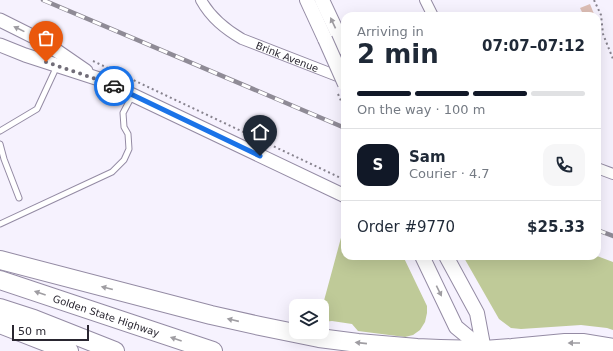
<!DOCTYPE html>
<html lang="en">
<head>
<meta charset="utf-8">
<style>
  :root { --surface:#fff; --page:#f6f6f7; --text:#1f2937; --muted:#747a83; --line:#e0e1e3; --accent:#111827 }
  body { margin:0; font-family:"DejaVu Sans",sans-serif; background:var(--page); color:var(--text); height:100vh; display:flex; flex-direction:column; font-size:15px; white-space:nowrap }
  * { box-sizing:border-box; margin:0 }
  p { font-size:13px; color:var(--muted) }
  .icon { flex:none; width:22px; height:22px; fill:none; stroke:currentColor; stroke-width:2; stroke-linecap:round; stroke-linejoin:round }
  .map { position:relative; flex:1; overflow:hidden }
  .sheet { position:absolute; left:341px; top:12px; width:260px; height:248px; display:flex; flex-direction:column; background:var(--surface); border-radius:12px; box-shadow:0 4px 16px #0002 }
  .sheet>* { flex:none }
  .buttons { position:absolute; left:289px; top:299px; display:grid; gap:8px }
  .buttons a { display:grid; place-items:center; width:40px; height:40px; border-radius:8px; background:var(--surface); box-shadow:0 4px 16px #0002; font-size:20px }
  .scale { position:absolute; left:12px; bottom:10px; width:77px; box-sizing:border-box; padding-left:4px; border:2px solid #292630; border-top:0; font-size:11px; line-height:14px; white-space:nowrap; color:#292630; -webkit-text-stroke:3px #fff; paint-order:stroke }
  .pin { position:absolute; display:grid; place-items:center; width:34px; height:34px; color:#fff; margin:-41px -17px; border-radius:50% 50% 50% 0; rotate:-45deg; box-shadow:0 0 4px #0007 }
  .pin .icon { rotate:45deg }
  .courier { position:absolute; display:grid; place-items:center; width:40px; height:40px; margin:-20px; border:3px solid #1a73e8; border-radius:50%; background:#fff; color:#222; box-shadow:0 1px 5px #0007 }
  .overview em { font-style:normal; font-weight:600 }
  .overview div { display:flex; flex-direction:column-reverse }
  .overview { display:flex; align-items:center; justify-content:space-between; height:68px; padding:0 16px }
  h1 { font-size:26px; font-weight:600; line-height:30px }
  .bar { display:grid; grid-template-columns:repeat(4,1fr); gap:6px 4px; align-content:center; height:48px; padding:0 16px }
  .bar i { height:5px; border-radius:3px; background:var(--line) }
  .bar .active { background:var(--accent) }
  .bar p { grid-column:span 4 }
  .line { display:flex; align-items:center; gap:10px; padding:0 16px; border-top:1px solid var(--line) }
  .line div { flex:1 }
  .round { display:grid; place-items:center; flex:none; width:42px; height:42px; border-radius:12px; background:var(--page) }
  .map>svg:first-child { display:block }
  .green { fill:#bfca98 }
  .building { fill:#ddbeb5 }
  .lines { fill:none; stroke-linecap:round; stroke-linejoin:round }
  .service-casing { stroke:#948ba4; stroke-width:7 }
  .minor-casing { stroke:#948ba4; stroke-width:12 }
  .tertiary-casing { stroke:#948ba4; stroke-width:15 }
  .secondary-casing { stroke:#948ba4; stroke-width:16 }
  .motorway-casing { stroke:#948ba4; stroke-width:20 }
  .path { stroke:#87838e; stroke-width:2; stroke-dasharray:2 3; stroke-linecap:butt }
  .service { stroke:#fff; stroke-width:5 }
  .minor { stroke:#fff; stroke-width:10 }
  .tertiary { stroke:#fff; stroke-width:13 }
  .secondary { stroke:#fff; stroke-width:14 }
  .motorway { stroke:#fff; stroke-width:18 }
  .rail-casing { stroke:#8f8b96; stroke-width:4.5 }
  .rail { stroke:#fff; stroke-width:3; stroke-dasharray:9; stroke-linecap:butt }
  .secondary-bridge-casing { stroke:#948ba4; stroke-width:16; stroke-linecap:butt }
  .path-bridge { stroke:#87838e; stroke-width:2; stroke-dasharray:2 3; stroke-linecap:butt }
  .secondary-bridge { stroke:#fff; stroke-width:14 }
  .oneway { fill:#9f9da2 }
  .done { stroke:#716d78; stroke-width:4; stroke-dasharray:0 7.2 }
  .route { stroke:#1a73e8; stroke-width:5 }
  .labels { text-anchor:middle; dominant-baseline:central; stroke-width:3.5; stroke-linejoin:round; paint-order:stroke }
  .street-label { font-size:10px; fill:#292630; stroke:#fff }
</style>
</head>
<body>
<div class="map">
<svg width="613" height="351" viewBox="0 0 613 351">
  <rect width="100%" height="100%" fill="#f6f2fe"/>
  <g class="green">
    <polygon points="345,223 345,256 403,256 427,306 427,313 425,322 420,330 413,335 405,337 358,331 352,324 332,321 322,322 322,308"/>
    <polygon points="463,256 597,256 613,262 613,330 607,328 581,325 521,329 511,328 499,319"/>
  </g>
  <polygon class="building" points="590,4 594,14 589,16 584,16 580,8"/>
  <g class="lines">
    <g class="service-casing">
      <g id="service">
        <polyline points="0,131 37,109 57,66"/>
        <polyline points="0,144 4,159 19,198"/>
        <polyline points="0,224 112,172 124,160 129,149 128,134 124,127 123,113 132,96"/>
      </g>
    </g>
    <g class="minor-casing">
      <g id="minor">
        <path id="s1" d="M201,0C211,18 225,29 242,39L345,79"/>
        <polyline points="425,0 433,16"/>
        <polyline points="597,168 613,174"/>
      </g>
    </g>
    <g class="tertiary-casing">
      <g id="tertiary">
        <polyline points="0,20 44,42 86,71"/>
        <polyline points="0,45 25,55 99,79 345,196"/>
      </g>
    </g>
    <g class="secondary-casing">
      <g id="secondary">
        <polyline points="307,0 325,39"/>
        <polyline points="322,0 345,49"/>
        <polyline points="422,256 456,327 484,350"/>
        <polyline points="446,256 477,313 484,350"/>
      </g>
    </g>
    <g class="motorway-casing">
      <g id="motorway">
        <polyline points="0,260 211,315 260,326 319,338 358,343 417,348 440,349 484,350 512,348 565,343 584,343 613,348"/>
        <path id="s2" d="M0,280L213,351"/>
        <polyline points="0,308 34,319 115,351"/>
        <polyline points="0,324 69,351"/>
      </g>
    </g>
    <g class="path">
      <polyline points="594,0 601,15 603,34 613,59"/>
      <polyline points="93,61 345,180"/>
    </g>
    <use href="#service" class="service"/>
    <use href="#minor" class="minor"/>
    <use href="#tertiary" class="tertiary"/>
    <use href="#secondary" class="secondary"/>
    <use href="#motorway" class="motorway"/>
    <g class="rail-casing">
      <g id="rail">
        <polyline points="43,0 345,128"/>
        <polyline points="597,230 613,236"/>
      </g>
    </g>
    <use href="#rail" class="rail"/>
    <g class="secondary-bridge-casing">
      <polyline id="secondary-bridge" points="325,39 345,84"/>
    </g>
    <polyline class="path-bridge" points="338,94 345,110"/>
    <use href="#secondary-bridge" class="secondary-bridge"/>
  </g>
  <defs><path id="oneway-solid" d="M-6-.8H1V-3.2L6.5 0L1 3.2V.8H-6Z"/></defs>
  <g class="oneway">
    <use href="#oneway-solid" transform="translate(333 23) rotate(-115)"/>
    <use href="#oneway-solid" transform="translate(19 29) rotate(-154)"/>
    <use href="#oneway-solid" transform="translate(107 288) rotate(-166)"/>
    <use href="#oneway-solid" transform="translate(439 291) rotate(64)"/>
    <use href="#oneway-solid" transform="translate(40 293) rotate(-161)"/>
    <use href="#oneway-solid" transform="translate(233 320) rotate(-167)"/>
    <use href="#oneway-solid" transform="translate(176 339) rotate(-161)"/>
    <use href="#oneway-solid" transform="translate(361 343) rotate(-174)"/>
    <use href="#oneway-solid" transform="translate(574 343) rotate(-180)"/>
  </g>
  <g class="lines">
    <polyline class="done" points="46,62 99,80 114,86"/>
    <polyline class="route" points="114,86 260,156"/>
  </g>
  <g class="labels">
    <g class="street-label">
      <text stroke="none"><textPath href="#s1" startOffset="106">Brink Avenue</textPath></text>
      <text stroke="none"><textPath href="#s2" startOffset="112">Golden State Highway</textPath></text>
    </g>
  </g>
</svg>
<div class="buttons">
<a><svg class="icon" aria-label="layers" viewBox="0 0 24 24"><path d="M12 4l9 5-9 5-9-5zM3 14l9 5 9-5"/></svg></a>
</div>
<div class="scale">50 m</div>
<div class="pin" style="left:46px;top:62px;background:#ea580c"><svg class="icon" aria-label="bag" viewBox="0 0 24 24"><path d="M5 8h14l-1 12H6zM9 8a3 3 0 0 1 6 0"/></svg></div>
<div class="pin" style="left:260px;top:156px;background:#1f2937"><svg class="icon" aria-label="home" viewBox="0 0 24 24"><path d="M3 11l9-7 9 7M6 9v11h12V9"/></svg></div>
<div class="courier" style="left:114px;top:86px"><svg class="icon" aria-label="car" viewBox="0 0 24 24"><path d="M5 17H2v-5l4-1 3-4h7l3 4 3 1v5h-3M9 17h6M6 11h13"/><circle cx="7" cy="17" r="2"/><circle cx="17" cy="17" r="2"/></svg></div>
<section class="sheet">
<div class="overview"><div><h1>2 min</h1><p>Arriving in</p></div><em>07:07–07:12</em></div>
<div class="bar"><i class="active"></i><i class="active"></i><i class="active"></i><i></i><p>On the way · 100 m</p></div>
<div class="line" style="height:72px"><b class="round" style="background:var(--accent);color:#fff">S</b><div><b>Sam</b><p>Courier · 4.7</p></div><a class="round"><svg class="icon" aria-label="phone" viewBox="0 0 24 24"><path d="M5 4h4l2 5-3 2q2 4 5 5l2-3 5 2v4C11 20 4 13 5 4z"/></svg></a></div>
<div class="line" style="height:52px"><div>Order #9770</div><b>$25.33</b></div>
</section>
</div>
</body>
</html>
